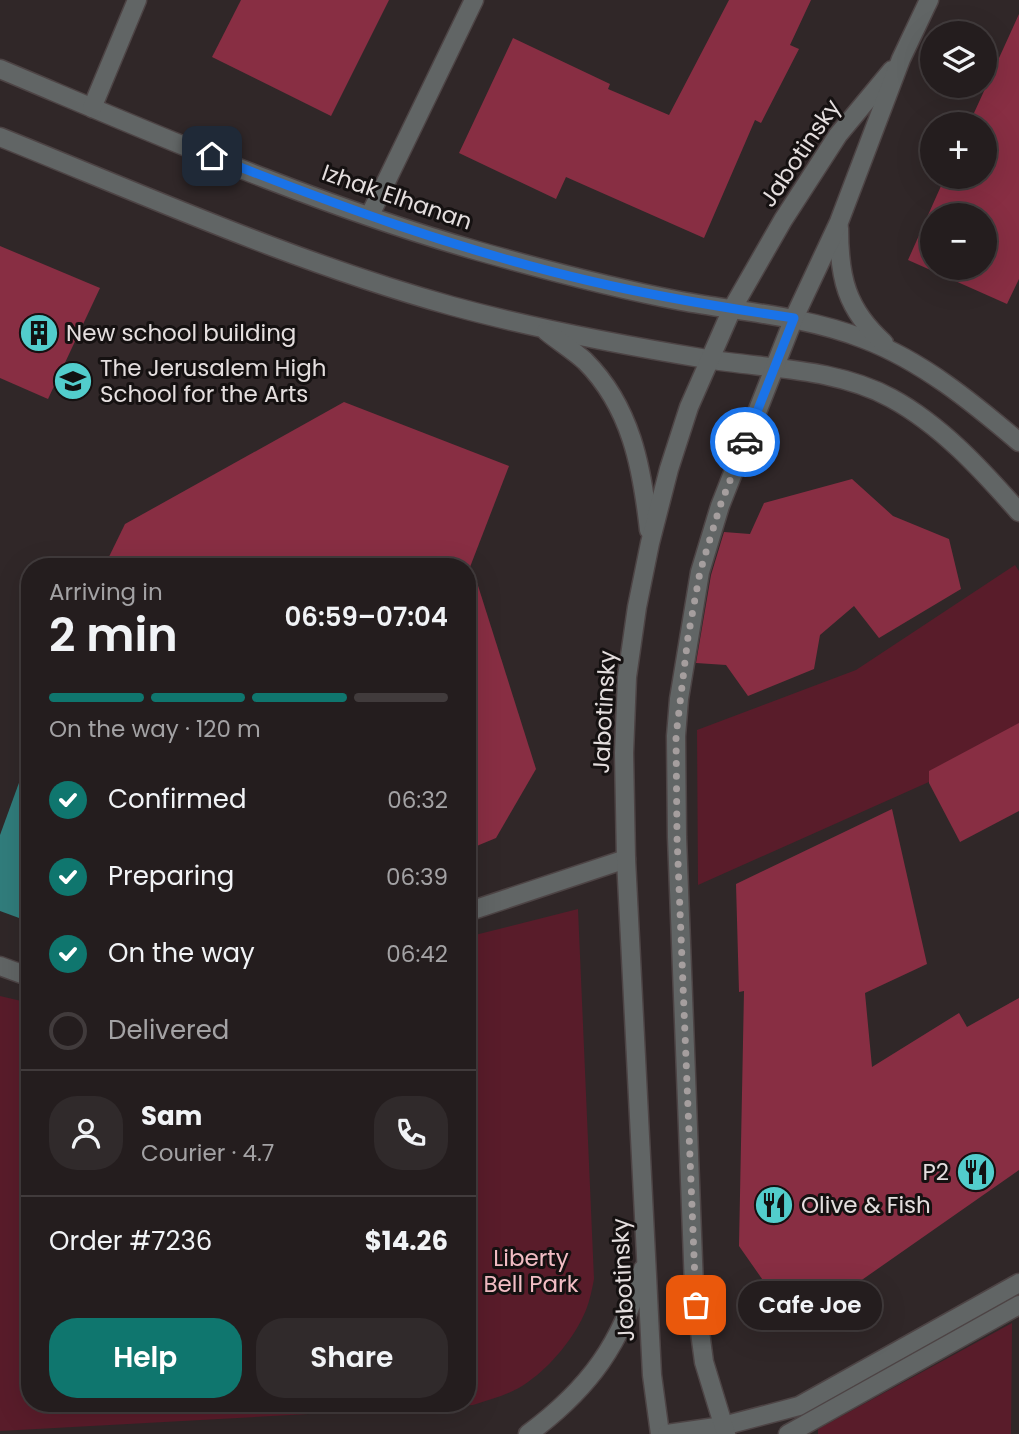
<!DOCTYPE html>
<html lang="en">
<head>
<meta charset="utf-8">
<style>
  :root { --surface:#241d1e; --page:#302a2b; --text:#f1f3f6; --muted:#a3a2a4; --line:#413b3c; --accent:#0f766e }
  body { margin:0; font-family:Poppins,sans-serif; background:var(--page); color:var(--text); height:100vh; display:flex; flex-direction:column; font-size:26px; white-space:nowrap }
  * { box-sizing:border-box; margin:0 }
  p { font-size:23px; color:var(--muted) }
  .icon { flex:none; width:38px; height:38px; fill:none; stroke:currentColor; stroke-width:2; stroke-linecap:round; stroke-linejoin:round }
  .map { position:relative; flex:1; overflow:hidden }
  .panel { position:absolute; left:21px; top:558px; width:455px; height:854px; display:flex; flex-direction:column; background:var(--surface); border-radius:28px; box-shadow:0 7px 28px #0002,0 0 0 2px var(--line) }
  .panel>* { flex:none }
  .tools { position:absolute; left:920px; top:21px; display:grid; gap:14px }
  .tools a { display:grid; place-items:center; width:77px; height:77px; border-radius:50%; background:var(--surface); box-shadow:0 7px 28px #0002,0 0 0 2px var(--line); font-size:35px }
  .pin { position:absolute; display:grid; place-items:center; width:60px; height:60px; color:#fff; margin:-30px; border-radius:14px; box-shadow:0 4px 10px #0006 }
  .courier { position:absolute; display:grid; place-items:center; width:70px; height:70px; margin:-35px; border:5px solid #1a73e8; border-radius:50%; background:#fff; color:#222; box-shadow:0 2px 9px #0007 }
  .bubble { position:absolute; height:49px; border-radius:24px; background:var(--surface); box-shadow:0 7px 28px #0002,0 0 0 2px var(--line); font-size:23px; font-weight:600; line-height:49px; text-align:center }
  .overview em { font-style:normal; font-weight:600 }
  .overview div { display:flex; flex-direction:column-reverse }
  .overview { display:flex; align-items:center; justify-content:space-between; height:119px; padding:0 28px }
  h1 { font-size:46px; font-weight:600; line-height:52px }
  .bar { display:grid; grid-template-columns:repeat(4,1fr); gap:10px 7px; align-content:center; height:84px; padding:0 28px }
  .bar i { height:9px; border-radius:5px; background:var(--line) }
  .bar .current { background:var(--accent) }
  .bar p { grid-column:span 4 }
  .line { display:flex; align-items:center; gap:18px; padding:0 28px; border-top:2px solid var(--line) }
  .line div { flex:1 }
  .round { display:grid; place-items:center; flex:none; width:74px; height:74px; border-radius:28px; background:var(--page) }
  ol { padding:0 28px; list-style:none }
  li { display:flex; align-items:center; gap:21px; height:77px }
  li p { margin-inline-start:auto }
  li .icon { padding:7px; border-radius:50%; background:var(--accent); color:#fff; stroke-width:4 }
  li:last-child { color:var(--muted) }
  li i { width:38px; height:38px; border:4px solid var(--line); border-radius:50% }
  .button { display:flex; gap:14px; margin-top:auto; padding:14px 28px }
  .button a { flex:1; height:80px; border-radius:28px; background:var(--accent); color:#fff; font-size:28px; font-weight:600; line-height:80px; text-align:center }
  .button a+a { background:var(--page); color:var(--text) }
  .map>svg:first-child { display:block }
  .green { fill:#591c2a }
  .water { fill:#317d7c }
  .building { fill:#882e43; fill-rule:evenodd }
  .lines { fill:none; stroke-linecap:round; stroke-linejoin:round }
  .minor-casing { stroke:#4d4445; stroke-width:21 }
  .minor { stroke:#616565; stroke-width:18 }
  .done { stroke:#a59e9e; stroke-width:7; stroke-dasharray:0 12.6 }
  .route { stroke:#1a73e8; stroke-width:9 }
  .labels { text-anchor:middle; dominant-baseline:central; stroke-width:6; stroke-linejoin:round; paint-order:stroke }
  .street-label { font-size:23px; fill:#e4dede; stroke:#151111 }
  .poi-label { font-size:23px; fill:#e4dede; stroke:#151111; text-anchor:start }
  .park-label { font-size:23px; fill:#f2bdc4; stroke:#151111 }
</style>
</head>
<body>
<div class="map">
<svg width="1019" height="1434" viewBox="0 0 1019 1434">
  <rect width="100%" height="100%" fill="#302728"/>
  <g class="green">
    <polygon points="1015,565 1019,571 1019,728 940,777 698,885 697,730 856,670"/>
    <path d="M578,909L594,1279C592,1289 590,1300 586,1310C575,1337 551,1366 528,1382C512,1394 492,1399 473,1405L0,1431V996L30,1003V1404H467V937Z"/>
    <polygon points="1012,1323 1011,1434 818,1434 818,1429"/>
  </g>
  <polygon class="water" points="24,769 30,771 30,922 0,911 0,835"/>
  <g class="building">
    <polygon points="241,0 389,0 331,116 212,57"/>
    <polygon points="729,0 811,0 790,45 799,49 761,123 755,120 704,238 566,177 556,199 459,153 513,38 610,84 608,89 669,115"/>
    <path d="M1019,14V279L1007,304L908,260L945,177H985V124H969ZM933,215H985V268H933Z"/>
    <polygon points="0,246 100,288 48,399 0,378"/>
    <polygon points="344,402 509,466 470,567 104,567 125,524"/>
    <polygon points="852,479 893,516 949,539 961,589 879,638 854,606 820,635 814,669 748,696 726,665 696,663 711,575 724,532 750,534 764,503"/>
    <polygon points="474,573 536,769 496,838 467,850 467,574"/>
    <polygon points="1019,723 1019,811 960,842 929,783 929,771"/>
    <polygon points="892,809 927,964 865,993 872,1067 959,1013 967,1027 1019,998 1019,1170 836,1298 799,1304 767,1286 739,1246 744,991 739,992 736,884"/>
  </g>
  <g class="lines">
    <g class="minor-casing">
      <g id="minor">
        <path d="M0,69C155,134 316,205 478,251C545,270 613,288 681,301C742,312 805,316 864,339C922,361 972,402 1019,442"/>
        <polyline points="92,108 137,0"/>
        <path d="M0,137C149,197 297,263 452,306C536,329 622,345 707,359C768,369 836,368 891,398C941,425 982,470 1019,512"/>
        <polyline points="370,215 474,0"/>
        <path d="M839,228C839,277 846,309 884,343"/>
        <path d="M546,331C558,341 573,350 585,361C631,407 642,467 649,530"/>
        <polyline points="467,912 626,859"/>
        <polyline points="0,966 30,977"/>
        <path d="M528,1434C590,1388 622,1343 643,1269"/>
        <polyline points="660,1434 652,1375 626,859 624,753 627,677 637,607 650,543 669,469 689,407 732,309 783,220 838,135 892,70"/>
        <polyline points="667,1434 723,1426 799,1406 1019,1283"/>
        <polyline points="726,1434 704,1362 694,1287 677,837 676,736 679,699 700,572 720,506 794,318 839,222 901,59 929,0"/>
        <polyline points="788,1434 1019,1305"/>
      </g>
    </g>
    <use href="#minor" class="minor"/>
  </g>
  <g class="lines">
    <polyline class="done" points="696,1305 677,837 676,736 688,637 700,572 720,506 745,442"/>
    <path class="route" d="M212,156C335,205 461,251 590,281C658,297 726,308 794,318L745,442"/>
  </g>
  <defs>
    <g id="building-disc" transform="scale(2.0125)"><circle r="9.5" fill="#52cdcc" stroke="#151111"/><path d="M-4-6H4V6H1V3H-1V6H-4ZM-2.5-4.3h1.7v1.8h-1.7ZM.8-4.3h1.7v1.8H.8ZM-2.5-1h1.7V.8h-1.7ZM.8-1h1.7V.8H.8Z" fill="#111"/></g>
    <g id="school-disc" transform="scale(2.0125)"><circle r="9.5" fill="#52cdcc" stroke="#151111"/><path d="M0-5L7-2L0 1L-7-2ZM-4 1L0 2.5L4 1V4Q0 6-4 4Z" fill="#111"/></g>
    <g id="restaurant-disc" transform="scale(2.0125)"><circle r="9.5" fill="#52cdcc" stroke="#151111"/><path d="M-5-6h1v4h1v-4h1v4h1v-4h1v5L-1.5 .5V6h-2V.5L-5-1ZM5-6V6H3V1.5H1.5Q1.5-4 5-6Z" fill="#111"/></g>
  </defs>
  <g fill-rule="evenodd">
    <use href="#building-disc" x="39" y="333"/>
    <use href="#school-disc" x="73" y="381"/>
    <use href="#restaurant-disc" x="976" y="1172"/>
    <use href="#restaurant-disc" x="774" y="1205"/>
  </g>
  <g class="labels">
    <g class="street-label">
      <text transform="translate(800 153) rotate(-56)">Jabotinsky</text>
      <text transform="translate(397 197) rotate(19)">Izhak Elhanan</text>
      <text transform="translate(604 712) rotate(-87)">Jabotinsky</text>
      <text transform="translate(623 1280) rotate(-93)">Jabotinsky</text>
    </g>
    <g class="poi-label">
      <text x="66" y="333">New school building</text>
      <text x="100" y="368">The Jerusalem High<tspan x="100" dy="26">School for the Arts</tspan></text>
      <text x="949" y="1172" text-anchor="end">P2</text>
      <text x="801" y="1205">Olive &amp; Fish</text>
    </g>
    <g class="park-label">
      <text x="531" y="1258">Liberty<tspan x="531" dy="26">Bell Park</tspan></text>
    </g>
  </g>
</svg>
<div class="tools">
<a><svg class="icon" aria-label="layers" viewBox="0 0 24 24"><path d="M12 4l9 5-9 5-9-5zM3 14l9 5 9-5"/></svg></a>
<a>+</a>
<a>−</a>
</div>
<div class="pin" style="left:696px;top:1305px;background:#ea580c"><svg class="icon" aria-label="bag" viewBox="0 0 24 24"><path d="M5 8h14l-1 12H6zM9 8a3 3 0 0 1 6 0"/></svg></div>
<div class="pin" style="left:212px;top:156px;background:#1f2937"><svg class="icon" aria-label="home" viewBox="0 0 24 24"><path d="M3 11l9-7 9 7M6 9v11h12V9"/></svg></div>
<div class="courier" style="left:745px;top:442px"><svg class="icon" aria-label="car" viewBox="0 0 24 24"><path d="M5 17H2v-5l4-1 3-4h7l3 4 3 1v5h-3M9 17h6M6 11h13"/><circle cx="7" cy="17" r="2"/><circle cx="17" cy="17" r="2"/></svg></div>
<div class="bubble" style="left:738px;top:1281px;width:144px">Cafe Joe</div>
<section class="panel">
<div class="overview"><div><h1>2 min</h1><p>Arriving in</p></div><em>06:59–07:04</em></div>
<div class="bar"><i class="current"></i><i class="current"></i><i class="current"></i><i></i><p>On the way · 120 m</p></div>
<ol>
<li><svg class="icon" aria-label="check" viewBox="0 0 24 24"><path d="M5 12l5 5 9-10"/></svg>Confirmed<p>06:32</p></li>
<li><svg class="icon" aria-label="check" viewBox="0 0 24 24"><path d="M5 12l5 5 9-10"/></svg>Preparing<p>06:39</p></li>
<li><svg class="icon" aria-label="check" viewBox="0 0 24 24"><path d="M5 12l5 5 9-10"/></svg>On the way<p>06:42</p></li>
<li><i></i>Delivered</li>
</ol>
<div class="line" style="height:126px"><a class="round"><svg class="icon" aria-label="person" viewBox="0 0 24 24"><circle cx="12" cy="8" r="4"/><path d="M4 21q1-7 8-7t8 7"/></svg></a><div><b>Sam</b><p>Courier · 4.7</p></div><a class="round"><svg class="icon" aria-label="phone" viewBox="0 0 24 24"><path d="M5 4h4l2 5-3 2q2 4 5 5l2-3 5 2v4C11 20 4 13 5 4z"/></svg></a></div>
<div class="line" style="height:91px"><div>Order #7236</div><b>$14.26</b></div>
<div class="button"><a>Help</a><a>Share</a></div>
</section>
</div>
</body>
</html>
